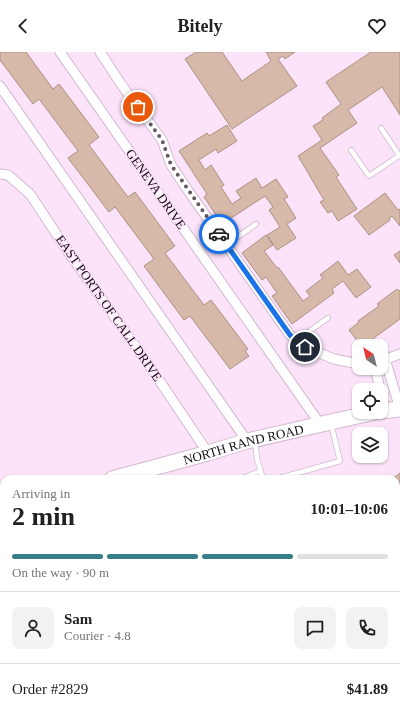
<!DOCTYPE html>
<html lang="en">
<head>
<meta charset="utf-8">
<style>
  :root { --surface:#fff; --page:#f2f2f2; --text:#202124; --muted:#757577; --line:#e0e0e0; --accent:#377f88 }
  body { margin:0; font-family:"Times New Roman",serif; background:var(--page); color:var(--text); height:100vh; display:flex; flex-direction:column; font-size:15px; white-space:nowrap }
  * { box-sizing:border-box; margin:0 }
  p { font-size:13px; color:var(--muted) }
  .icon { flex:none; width:22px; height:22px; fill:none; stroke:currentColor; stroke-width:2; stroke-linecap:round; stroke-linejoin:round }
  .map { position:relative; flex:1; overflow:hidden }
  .panel { position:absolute; left:0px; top:423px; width:400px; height:248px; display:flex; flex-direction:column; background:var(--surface); border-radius:12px 12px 0 0; box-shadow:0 1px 3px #0004 }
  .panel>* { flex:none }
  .needle { width:26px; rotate:325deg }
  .buttons { position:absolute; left:352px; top:287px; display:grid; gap:8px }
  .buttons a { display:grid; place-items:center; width:36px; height:36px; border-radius:8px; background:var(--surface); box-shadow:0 1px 3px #0004; font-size:20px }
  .pin { position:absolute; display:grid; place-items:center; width:34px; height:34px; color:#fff; margin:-17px; border:2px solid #fff; border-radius:50%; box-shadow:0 1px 4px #0007 }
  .courier { position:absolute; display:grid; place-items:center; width:40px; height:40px; margin:-20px; border:3px solid #1a73e8; border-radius:50%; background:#fff; color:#222; box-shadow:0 1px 5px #0007 }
  .headline em { font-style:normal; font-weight:700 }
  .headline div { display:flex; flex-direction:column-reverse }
  .headline { display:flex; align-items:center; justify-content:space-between; height:68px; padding:0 12px }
  h1 { font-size:26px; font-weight:700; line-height:30px }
  .bar { display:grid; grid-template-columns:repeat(4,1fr); gap:6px 4px; align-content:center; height:48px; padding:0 12px }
  .bar i { height:5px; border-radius:3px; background:var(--line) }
  .bar .current { background:var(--accent) }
  .bar p { grid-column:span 4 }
  .line { display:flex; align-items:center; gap:10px; padding:0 12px; border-top:1px solid var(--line) }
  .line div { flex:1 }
  .round { display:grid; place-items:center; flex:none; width:42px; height:42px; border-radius:8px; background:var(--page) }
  header { display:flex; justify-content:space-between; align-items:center; height:52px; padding:0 12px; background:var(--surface); font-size:18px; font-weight:700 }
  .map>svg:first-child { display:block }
  .water { fill:#9cc1fc; stroke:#738ab6 }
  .building { fill:#d7b9a9; stroke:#ad9181 }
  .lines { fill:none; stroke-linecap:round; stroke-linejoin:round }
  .lane-casing { stroke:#d2bad0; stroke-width:6 }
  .street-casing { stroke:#d2bad0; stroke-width:11 }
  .primary-casing { stroke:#d2bad0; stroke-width:17 }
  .lane { stroke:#fff; stroke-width:4.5 }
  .street { stroke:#fff; stroke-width:9 }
  .primary { stroke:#fff; stroke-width:15 }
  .done { stroke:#655764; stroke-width:4; stroke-dasharray:0 7.2 }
  .route { stroke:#1a73e8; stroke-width:5 }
  .labels { text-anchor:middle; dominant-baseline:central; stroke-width:3; stroke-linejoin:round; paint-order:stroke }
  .street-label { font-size:13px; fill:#130b13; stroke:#fce3fa }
</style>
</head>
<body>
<header><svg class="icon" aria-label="back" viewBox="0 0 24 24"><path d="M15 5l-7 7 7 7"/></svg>Bitely<svg class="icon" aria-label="heart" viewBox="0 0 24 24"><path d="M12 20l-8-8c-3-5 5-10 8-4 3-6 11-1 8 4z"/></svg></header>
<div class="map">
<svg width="400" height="671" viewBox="0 0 400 671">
  <rect width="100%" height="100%" fill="#fce3fa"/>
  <polygon class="water" points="147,667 193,667 195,671 139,671"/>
  <g class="building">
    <polygon points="0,0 26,0 53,37 59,32 99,85 89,93 128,145 135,140 175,194 165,201 204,253 211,248 248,297 245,299 249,304 230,317 190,264 184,268 144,214 154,207 115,155 109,160 68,106 78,99 39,47 33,52 0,8"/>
    <polygon points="196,0 222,0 242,29 271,9 266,0 295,0 285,7 283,4 278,7 297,34 232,77 185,7"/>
    <polygon points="371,0 400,0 400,63 382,35 348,58 357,71 320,96 339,123 336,125 357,157 338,169 332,159 328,161 320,150 324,148 298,104 322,88 313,74 323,68 322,66 341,52 326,30"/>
    <polygon points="227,73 237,89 218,101 216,97 199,108 205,118 211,113 224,133 221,135 232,152 241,146 236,139 256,126 262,136 276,127 288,145 284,147 296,166 287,172 296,186 277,198 267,183 280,175 269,158 273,155 265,144 222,172 204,145 207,142 179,99 207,81 209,84"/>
    <polygon points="385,141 398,158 400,157 400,174 392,164 389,167 390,168 369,183 354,164"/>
    <polygon points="266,183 273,193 264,199 277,216 278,215 303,249 310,244 306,239 323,226 320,223 338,209 348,223 357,217 371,235 356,246 343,229 332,237 334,241 292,272 272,244 277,241 266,225 262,228 242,201"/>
    <polygon points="400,199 400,211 394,203"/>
    <polygon points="397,237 399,239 400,238 400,267 363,294 361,294 349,278 359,270 358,269 379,254 377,252"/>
    <polygon points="400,421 400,438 396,432 396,427 392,427"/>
    <polygon points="398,487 400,489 400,531 396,526 396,488"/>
    <polygon points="400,575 400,604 396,606 396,578"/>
    <polygon points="400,645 400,671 356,671 362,667 396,667 396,647"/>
  </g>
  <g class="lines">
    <g class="lane-casing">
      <g id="lane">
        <polyline points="381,76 399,103"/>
        <polyline points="351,98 369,124 400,103"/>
        <polyline points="226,193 256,172"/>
        <polyline points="297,288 328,266"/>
        <polyline points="255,389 257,407 263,427"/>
        <polyline points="240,427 261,419"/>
        <polyline points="276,427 340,409 331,372"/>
        <polyline points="0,598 4,604"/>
        <polyline points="47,667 50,671"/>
        <polyline points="325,667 327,671"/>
      </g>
    </g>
    <g class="street-casing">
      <g id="street">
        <polyline points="60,0 320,372"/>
        <polyline points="100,0 121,32 162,88 171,113 189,140 290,283 305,295 334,307 359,312"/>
        <polyline points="0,34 247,389"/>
        <polyline points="0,122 8,123 30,142 69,201 151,316 208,401"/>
        <polyline points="385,307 400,357"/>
        <polyline points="381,309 400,302"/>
        <polyline points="375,316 385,358"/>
        <polyline points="0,554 4,559"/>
        <polyline points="230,667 233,671"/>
      </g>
    </g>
    <g class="primary-casing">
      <g id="primary">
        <polyline points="381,359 400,357"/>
        <path id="s1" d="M112,427L208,401L247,389L375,360"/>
        <polyline points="0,457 4,456"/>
      </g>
    </g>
    <use href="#lane" class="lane"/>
    <use href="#street" class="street"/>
    <use href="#primary" class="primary"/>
  </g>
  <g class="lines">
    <polyline class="done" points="138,55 162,88 171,113 219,182"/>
    <polyline class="route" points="219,182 290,283 305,295"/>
  </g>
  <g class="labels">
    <g class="street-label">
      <text transform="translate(156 137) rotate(55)">GENEVA DRIVE</text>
      <text transform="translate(109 256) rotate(55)">EAST PORTS OF CALL DRIVE</text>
      <text stroke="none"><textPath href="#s1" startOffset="136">NORTH RAND ROAD</textPath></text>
    </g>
  </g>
</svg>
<div class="buttons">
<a><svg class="needle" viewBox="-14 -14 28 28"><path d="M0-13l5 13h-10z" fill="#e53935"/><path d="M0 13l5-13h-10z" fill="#757577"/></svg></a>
<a><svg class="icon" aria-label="locate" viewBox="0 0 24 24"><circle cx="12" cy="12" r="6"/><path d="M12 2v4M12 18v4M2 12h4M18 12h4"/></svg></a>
<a><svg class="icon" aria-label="layers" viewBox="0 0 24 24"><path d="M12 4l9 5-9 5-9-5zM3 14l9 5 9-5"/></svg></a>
</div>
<div class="pin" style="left:138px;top:55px;background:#ea580c"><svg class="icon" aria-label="bag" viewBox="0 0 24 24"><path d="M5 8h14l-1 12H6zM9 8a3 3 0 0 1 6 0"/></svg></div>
<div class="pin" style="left:305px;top:295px;background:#1f2937"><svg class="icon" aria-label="home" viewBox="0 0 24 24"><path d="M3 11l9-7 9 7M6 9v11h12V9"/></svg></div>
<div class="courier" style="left:219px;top:182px"><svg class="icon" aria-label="car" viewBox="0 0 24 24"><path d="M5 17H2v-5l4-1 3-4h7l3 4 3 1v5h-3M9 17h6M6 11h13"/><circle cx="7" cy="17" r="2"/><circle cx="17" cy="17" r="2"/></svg></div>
<section class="panel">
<div class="headline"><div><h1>2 min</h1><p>Arriving in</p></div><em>10:01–10:06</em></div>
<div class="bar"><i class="current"></i><i class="current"></i><i class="current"></i><i></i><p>On the way · 90 m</p></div>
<div class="line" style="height:72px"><a class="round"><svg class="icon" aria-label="person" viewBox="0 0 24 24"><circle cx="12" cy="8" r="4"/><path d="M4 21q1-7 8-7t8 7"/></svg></a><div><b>Sam</b><p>Courier · 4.8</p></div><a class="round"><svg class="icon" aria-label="chat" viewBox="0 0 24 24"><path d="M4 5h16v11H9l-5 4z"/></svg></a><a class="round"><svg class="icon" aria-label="phone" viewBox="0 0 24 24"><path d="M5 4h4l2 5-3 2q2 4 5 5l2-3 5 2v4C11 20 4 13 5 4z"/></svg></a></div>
<div class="line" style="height:52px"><div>Order #2829</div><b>$41.89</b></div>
</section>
</div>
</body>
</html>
